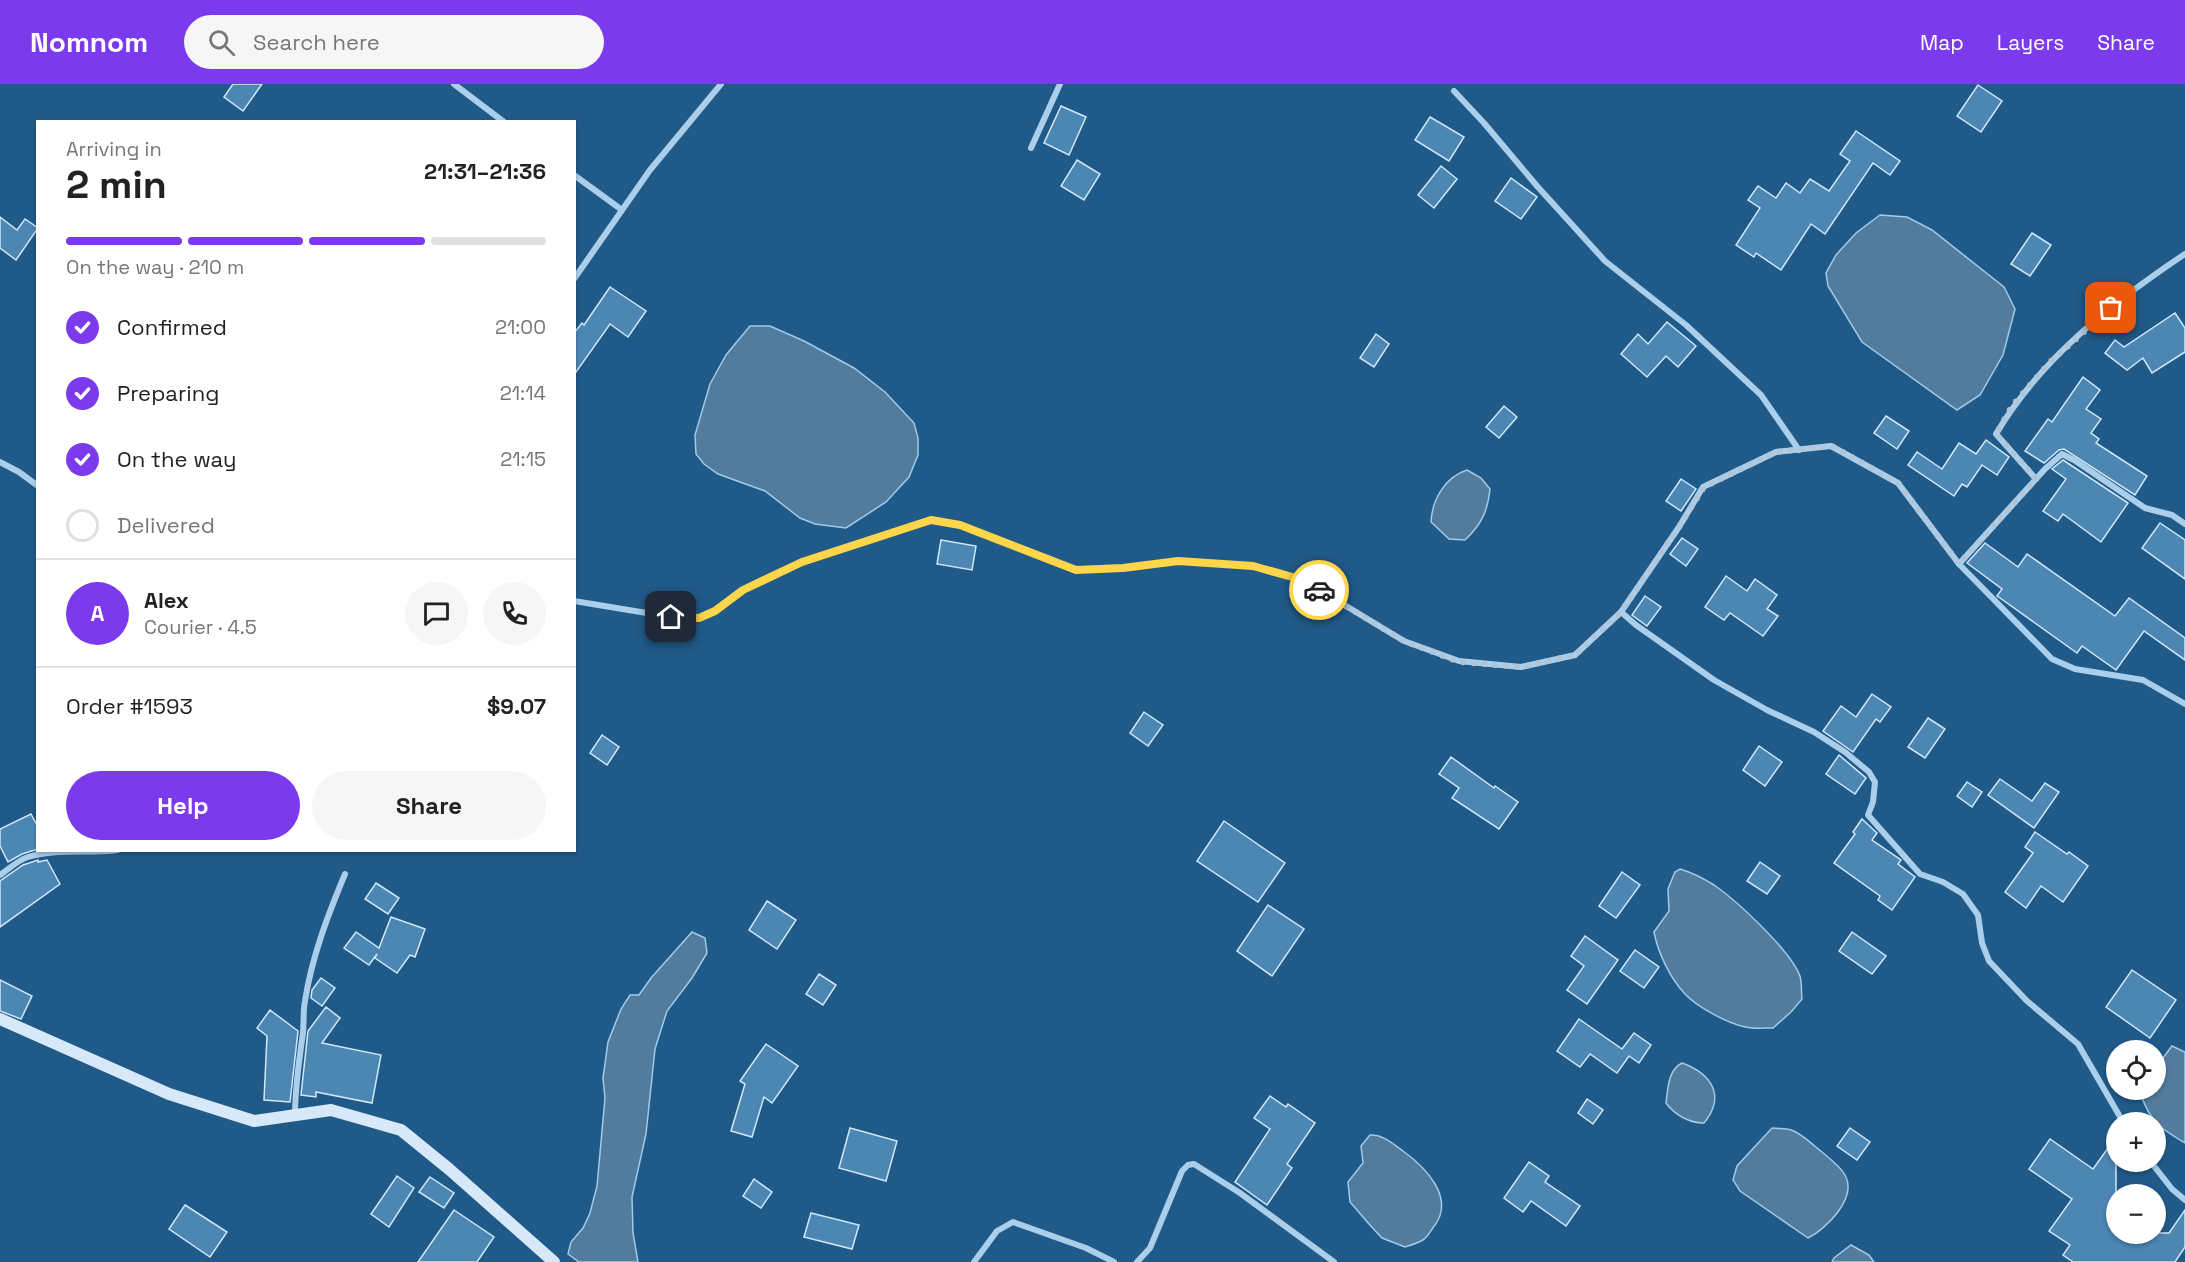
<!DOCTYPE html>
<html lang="en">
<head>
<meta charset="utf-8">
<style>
  :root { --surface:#fff; --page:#f6f6f6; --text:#222; --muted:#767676; --line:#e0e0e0; --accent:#7c3aed }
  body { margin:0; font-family:"Space Grotesk",sans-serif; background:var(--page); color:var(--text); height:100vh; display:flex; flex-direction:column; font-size:22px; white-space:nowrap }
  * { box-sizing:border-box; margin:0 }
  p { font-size:20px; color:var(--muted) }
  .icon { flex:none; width:33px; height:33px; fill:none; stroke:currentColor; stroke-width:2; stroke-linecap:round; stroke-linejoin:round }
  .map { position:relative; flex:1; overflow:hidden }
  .details { position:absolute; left:36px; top:36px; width:540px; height:732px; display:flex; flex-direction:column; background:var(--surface); border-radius:0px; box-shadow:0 2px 4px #0004 }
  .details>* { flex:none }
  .fabs { position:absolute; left:2106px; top:956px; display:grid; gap:12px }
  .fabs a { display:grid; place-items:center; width:60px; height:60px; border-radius:50%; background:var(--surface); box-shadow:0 2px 4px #0004; font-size:30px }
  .pin { position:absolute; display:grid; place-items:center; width:51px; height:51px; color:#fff; margin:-26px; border-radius:12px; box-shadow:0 3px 9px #0006 }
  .courier { position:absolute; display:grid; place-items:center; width:60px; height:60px; margin:-30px; border:4px solid #ffd54a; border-radius:50%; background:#fff; color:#222; box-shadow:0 2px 8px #0007 }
  .overview em { font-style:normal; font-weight:700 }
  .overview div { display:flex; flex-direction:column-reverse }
  .overview { display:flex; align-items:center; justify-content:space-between; height:102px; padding:0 30px }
  h1 { font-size:39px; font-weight:700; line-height:45px }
  .bar { display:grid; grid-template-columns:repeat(4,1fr); gap:9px 6px; align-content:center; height:72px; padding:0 30px }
  .bar i { height:8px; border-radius:4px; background:var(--line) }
  .bar .active { background:var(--accent) }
  .bar p { grid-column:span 4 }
  .line { display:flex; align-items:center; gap:15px; padding:0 30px; border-top:2px solid var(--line) }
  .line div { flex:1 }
  .round { display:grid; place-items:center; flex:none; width:63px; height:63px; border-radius:32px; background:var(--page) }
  ol { padding:0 30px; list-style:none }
  li { display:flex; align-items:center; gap:18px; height:66px }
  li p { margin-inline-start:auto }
  li .icon { padding:6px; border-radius:50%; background:var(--accent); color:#fff; stroke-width:4 }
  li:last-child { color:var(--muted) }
  li i { width:33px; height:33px; border:3px solid var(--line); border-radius:50% }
  .cta { display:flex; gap:12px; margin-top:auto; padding:12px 30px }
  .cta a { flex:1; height:69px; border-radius:36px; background:var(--accent); color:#fff; font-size:24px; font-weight:700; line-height:69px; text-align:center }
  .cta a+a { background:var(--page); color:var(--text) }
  header { display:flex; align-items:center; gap:36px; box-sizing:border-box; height:84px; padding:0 30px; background:var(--accent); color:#fff }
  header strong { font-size:28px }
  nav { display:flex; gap:33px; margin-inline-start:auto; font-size:21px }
  .search { width:420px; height:54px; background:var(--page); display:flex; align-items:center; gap:15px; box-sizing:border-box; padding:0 21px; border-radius:33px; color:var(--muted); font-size:22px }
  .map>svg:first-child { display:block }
  .water { fill:#537b9c; stroke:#9fcbec; stroke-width:1.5 }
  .building { fill:#4c86b3; stroke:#d0e7f8; stroke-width:1.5 }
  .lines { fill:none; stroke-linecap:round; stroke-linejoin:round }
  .minor { stroke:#abcfeb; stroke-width:6 }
  .secondary { stroke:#d7e9f8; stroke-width:12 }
  .done { stroke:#b1c5d6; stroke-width:6; stroke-dasharray:0 10.8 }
  .route { stroke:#ffd54a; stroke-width:8 }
</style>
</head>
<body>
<header>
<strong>Nomnom</strong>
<div class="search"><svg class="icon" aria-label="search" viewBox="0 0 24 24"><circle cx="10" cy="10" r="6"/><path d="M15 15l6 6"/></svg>Search here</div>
<nav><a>Map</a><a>Layers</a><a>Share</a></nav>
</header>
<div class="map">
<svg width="2185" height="1178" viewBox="0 0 2185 1178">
  <rect width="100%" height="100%" fill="#205a89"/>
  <g class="water">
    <polygon points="1880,131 1907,133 1932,146 2004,203 2015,225 2003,271 1980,311 1957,326 1862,258 1828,202 1826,189 1836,171 1856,149"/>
    <polygon points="750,242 770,242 804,257 854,284 885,308 914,339 918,354 918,371 909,393 886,418 846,444 815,440 800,434 765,407 718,390 704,380 696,370 695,351 710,300 726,271"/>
    <path d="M1467,386L1481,394L1490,405C1488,427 1481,441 1465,456L1449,455L1431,438C1432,416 1445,393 1467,386Z"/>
    <path d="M1680,785C1693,789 1703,794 1714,801C1737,817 1790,866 1800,892C1802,899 1801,908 1802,915L1791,928L1773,944C1764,944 1754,945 1745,943C1727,939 1697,923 1685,910C1670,894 1658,869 1654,848L1669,827L1668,805L1675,788Z"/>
    <polygon points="692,848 705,854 707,869 692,894 667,927 655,965 646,1050 632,1113 633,1149 638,1178 579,1178 568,1170 571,1158 583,1144 590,1129 597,1102 605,1014 603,994 608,958 621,925 630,911 639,911 651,894"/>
    <path d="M2172,962L2185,968V1059C2160,1044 2151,1039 2141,1011L2144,1005H2156V983Z"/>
    <path d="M1682,979C1712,990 1726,1012 1704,1039C1689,1039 1675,1031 1666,1019C1668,1004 1668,986 1682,979Z"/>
    <path d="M1772,1044C1778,1045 1786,1044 1791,1046C1801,1049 1813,1061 1822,1068C1830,1075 1840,1082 1845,1091C1858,1114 1826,1145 1808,1154L1740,1107L1733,1096L1737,1082Z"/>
    <path d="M1370,1051C1383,1050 1393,1060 1403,1067C1425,1083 1455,1113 1435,1141C1431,1146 1428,1153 1423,1156C1418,1159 1411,1161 1405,1163L1382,1154L1369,1140L1350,1118L1348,1098L1363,1079L1361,1062Z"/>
    <polygon points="1851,1161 1869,1171 1874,1178 1832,1178 1834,1174"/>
  </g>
  <g class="building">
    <polygon points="233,0 262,0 243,27 224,13"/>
    <polygon points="1978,1 2002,17 1981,48 1957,32"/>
    <polygon points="1061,22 1086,33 1069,71 1044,59"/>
    <polygon points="1430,33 1464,53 1449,77 1415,56"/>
    <polygon points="1856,47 1900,77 1890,91 1873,79 1825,150 1811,140 1781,186 1756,169 1754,173 1736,161 1760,124 1748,116 1758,102 1776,114 1786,99 1800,109 1810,95 1829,107 1850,77 1840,70"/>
    <polygon points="1077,76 1100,90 1084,116 1061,102"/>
    <polygon points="1441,82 1457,95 1434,124 1418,111"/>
    <polygon points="1511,94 1537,113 1521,135 1495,117"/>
    <polygon points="0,133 17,146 25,135 38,144 16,176 0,164"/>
    <polygon points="2032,149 2051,161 2030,192 2011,180"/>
    <polygon points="610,203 646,227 628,253 610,240 574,291 574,249 582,239 584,241"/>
    <polygon points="2175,229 2185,244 2185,268 2152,289 2143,274 2127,286 2105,269 2115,256 2124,263"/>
    <polygon points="1667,238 1696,262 1678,283 1666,272 1647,293 1621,270 1638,250 1648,260"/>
    <polygon points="1376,250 1389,260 1374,283 1360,274"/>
    <polygon points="2083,293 2100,306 2086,325 2101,335 2091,349 2099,355 2096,359 2147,392 2135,411 2064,365 2059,366 2044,379 2025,367 2048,335 2052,338"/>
    <polygon points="1504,322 1517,333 1499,354 1486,343"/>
    <polygon points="1886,332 1909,347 1897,365 1874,349"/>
    <polygon points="1986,356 2009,373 1997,391 1982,381 1967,403 1962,400 1954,412 1908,381 1917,368 1942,385 1959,359 1976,370"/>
    <polygon points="2063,376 2128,419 2101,458 2063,430 2058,437 2043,427 2066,395 2052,385"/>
    <polygon points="1681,395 1696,405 1681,427 1666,417"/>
    <polygon points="2160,439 2185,456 2185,495 2142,464"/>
    <polygon points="1682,454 1698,465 1686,482 1670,470"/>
    <polygon points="941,456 976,462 972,486 937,480"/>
    <polygon points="1985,459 2018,483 2027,470 2115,532 2129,514 2185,554 2185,576 2144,547 2116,586 2082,562 2077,569 2000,514 1997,512 2002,505 1967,479"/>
    <polygon points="1726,492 1747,507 1755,495 1777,511 1767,525 1778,532 1763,552 1730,529 1724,536 1705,523"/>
    <polygon points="1645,512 1661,523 1647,542 1632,531"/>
    <polygon points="1872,610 1891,623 1880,638 1876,635 1853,668 1823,647 1841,622 1856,633"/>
    <polygon points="1144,628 1163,641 1148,662 1130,649"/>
    <polygon points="1928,634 1945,645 1925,674 1908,663"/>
    <polygon points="602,651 619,663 607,681 590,669"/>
    <polygon points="1759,662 1782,678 1765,702 1743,686"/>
    <polygon points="1839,671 1866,694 1855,710 1826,690"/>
    <polygon points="1451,673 1494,704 1495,702 1518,718 1499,745 1452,714 1459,704 1439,690"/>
    <polygon points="2000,695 2032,717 2045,699 2059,708 2034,744 1988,711"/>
    <polygon points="1967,698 1982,708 1972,723 1957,712"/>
    <polygon points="31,730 38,743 38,765 22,770 8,778 0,762 0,745"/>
    <polygon points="1862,735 1877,749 1872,756 1901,776 1898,780 1915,793 1892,826 1878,816 1880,812 1834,779 1855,750 1853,748"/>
    <polygon points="1224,737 1285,779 1258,818 1197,777"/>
    <polygon points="2035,748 2067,770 2069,768 2088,782 2063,818 2041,802 2026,824 2005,808 2033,769 2025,763"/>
    <polygon points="38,776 38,778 47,776 60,800 0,843 0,797 23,781"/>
    <polygon points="1760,778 1780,792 1767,810 1747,797"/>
    <polygon points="1622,788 1640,801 1616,834 1599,822"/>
    <polygon points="376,799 399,814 388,830 365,815"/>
    <polygon points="767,817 796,836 777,865 749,846"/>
    <polygon points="1268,821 1304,845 1272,892 1237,867"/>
    <polygon points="391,833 425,845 415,873 410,871 397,889 375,874 377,870 369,881 344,864 356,848 379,864"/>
    <polygon points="1852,848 1886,872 1872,890 1839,867"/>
    <polygon points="1585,852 1618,876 1587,920 1567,906 1584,882 1571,872"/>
    <polygon points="1635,866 1659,883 1644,904 1620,887"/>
    <polygon points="2132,886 2176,916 2150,954 2106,923"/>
    <polygon points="819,890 836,901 823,921 806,910"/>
    <polygon points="321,894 335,904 322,922 311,914 312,906"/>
    <polygon points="0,896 32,912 21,935 0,927"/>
    <polygon points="326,923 340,934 322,959 381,971 372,1019 316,1008 316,1013 301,1011 308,947"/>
    <polygon points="270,926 298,947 290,1018 264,1016 267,952 257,944"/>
    <polygon points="1579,935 1622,965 1634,949 1651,961 1639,979 1629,972 1617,989 1590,970 1580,983 1557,967"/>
    <polygon points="766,960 798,982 772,1019 764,1013 752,1053 731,1047 745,1000 740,997"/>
    <polygon points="1270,1012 1286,1023 1288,1020 1315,1039 1287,1080 1292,1084 1267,1121 1235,1098 1270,1045 1254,1034"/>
    <polygon points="1587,1015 1603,1026 1593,1040 1578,1029"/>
    <polygon points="850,1044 897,1057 886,1097 839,1084"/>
    <polygon points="1850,1044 1870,1058 1857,1076 1837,1062"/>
    <polygon points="2116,1053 2116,1149 2169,1149 2185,1126 2185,1163 2175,1178 2073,1178 2063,1171 2070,1161 2049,1147 2072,1115 2029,1085 2050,1055 2093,1085"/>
    <polygon points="1529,1078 1549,1092 1545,1098 1580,1122 1566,1142 1531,1117 1523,1128 1504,1114"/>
    <polygon points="397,1092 414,1104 389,1143 371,1130"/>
    <polygon points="430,1093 454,1109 444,1124 419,1108"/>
    <polygon points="754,1095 772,1108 761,1124 743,1112"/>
    <polygon points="185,1121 227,1148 210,1173 169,1145"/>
    <polygon points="454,1126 494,1153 477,1178 418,1178"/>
    <polygon points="811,1129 859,1141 852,1165 804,1153"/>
  </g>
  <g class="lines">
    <g class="minor">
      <polyline points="454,0 504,38"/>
      <polyline points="1454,7 1484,39 1537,102 1605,177 1686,241 1761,311 1799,366"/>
      <polyline points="1031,64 1060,0"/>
      <polyline points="574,91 622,126"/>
      <polyline points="574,195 650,86 721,0"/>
      <polyline points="0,378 19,388 38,402"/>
      <path d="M2036,395L1996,350C2040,275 2113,218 2185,170"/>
      <polyline points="1959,480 2045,385 2062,370 2074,376 2145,424 2172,431 2185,440"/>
      <polyline points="574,517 671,533 699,534 715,527 743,506 802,478 931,436 960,441 1076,486 1123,484 1178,477 1253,482 1303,496 1404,557 1459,577 1521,583 1575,571 1621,528 1679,443 1703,403 1776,368 1831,362 1898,399 1959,480 2052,575 2075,585 2143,596 2185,620"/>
      <polyline points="1621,528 1636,541 1714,596 1767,626 1814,648 1845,668 1869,688 1875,698 1873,718 1868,731 1920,790 1943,798 1963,810 1978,831 1982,859 1989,877 2027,917 2078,960 2123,1038"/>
      <path d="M0,791C9,785 18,776 28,773C58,764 88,770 118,766"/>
      <path d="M295,1031C295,1003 299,976 303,949C304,938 303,927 305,917C312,872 328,831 345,790"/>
      <polyline points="2150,1077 2172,1105 2185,1116"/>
      <polyline points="974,1178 997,1147 1013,1138 1086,1164 1114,1178"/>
      <polyline points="1137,1178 1150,1164 1182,1087 1188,1081 1194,1080 1240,1109 1334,1178"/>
    </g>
    <polyline class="secondary" points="0,935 169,1010 254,1037 331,1026 401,1046 449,1085 554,1178"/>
  </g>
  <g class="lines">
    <polyline class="done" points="1319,506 1404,557 1459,578 1521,583 1575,571 1621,528 1679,443 1704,403 1776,368 1832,362 1898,399 1959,480 2036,395 1996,350 2012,322 2050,278 2111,224"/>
    <polyline class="route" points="671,533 699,534 715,527 743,506 802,478 931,436 960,441 1076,486 1123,484 1178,477 1253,482 1303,496 1319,506"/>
  </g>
</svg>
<div class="fabs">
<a><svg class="icon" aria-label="locate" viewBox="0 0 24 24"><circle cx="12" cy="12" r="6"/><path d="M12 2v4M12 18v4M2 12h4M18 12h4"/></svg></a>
<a>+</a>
<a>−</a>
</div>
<div class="pin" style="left:2111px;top:224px;background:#ea580c"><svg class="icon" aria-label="bag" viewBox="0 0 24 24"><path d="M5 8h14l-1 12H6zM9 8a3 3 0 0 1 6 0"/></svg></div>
<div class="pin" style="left:671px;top:533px;background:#1f2937"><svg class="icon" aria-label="home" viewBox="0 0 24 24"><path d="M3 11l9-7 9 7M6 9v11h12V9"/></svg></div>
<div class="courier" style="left:1319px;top:506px"><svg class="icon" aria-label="car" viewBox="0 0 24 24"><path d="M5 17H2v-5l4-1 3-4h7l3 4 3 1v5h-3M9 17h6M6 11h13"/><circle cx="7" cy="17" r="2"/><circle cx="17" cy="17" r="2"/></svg></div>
<section class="details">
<div class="overview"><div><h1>2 min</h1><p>Arriving in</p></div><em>21:31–21:36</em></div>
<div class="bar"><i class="active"></i><i class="active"></i><i class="active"></i><i></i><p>On the way · 210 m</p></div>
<ol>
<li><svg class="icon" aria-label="check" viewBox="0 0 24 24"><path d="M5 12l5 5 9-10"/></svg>Confirmed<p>21:00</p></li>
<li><svg class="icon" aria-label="check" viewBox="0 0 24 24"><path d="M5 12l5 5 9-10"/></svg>Preparing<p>21:14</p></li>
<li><svg class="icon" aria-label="check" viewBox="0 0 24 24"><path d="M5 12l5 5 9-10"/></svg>On the way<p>21:15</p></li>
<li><i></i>Delivered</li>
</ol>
<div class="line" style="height:108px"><b class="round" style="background:var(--accent);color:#fff">A</b><div><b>Alex</b><p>Courier · 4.5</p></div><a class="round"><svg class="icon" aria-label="chat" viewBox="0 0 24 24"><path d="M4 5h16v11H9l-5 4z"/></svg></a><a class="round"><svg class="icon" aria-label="phone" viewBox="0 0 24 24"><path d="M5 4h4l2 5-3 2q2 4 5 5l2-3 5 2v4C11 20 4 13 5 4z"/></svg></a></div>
<div class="line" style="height:78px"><div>Order #1593</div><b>$9.07</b></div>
<div class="cta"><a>Help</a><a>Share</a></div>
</section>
</div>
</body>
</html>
